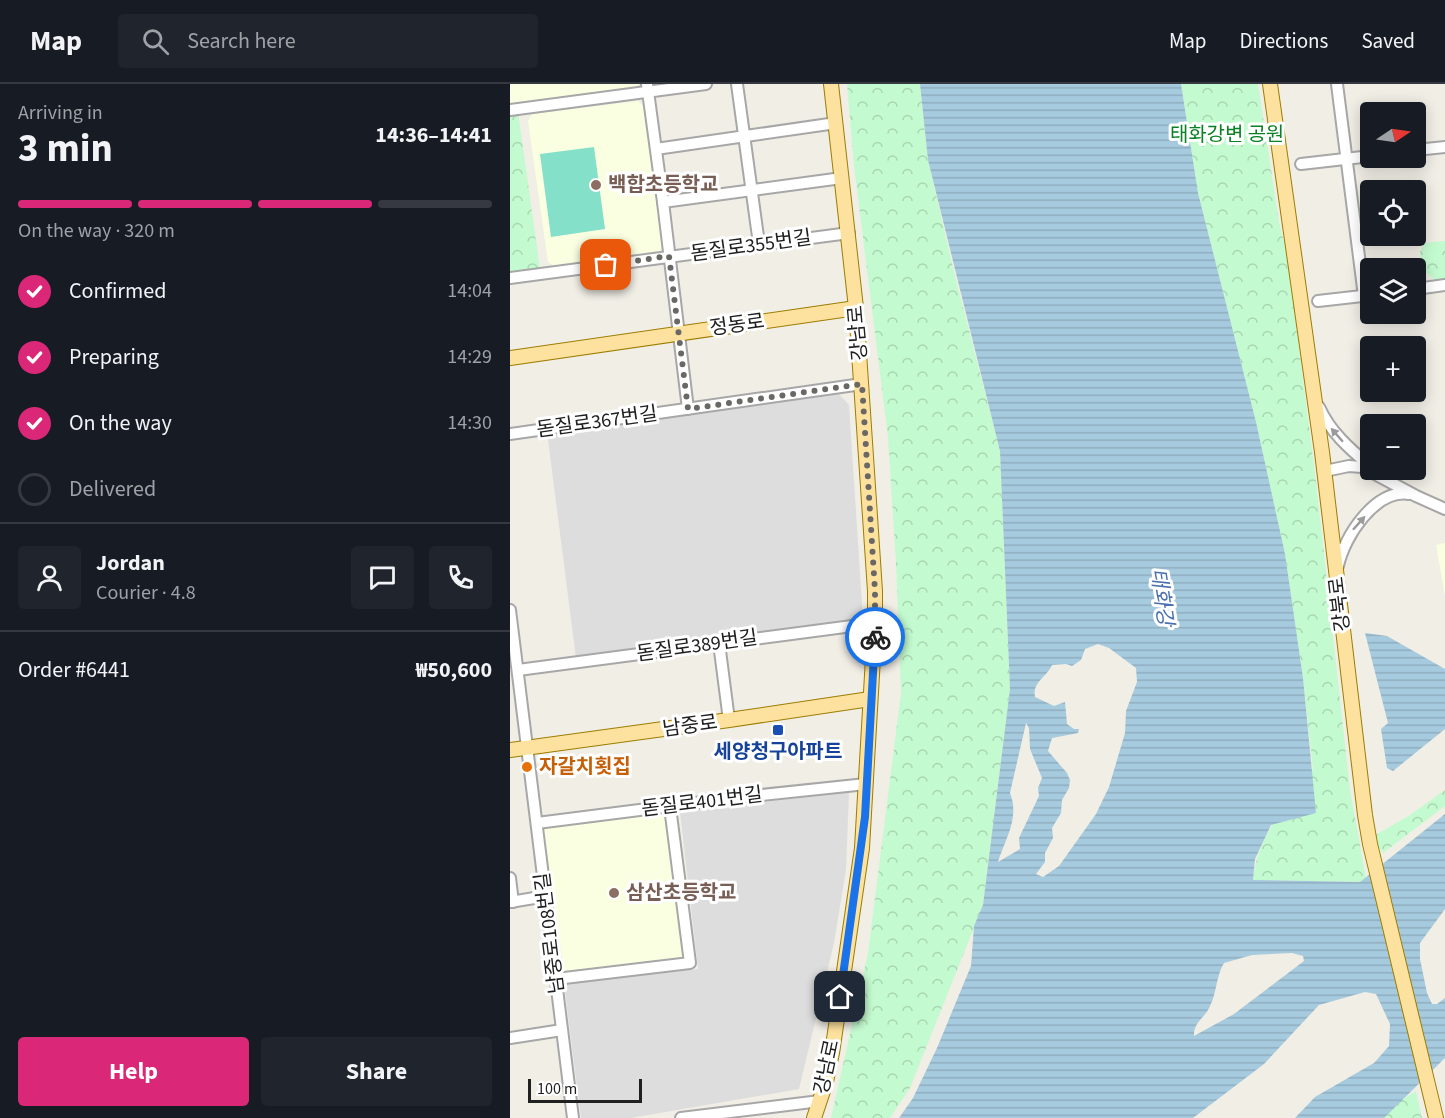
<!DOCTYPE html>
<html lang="en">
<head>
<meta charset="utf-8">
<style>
  :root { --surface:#171b24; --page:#20242c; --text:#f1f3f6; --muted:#9ea1a6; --line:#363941; --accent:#db2777 }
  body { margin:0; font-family:"Source Sans 3","Noto Sans KR",sans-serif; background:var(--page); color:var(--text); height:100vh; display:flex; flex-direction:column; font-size:22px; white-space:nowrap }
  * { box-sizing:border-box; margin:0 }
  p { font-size:20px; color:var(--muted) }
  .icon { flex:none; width:33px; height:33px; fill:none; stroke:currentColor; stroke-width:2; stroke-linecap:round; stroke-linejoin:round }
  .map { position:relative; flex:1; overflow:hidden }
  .drawer { display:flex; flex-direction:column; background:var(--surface); width:510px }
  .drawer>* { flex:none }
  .needle { width:39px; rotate:77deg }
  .buttons { position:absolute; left:850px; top:18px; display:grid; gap:12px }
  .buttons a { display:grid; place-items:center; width:66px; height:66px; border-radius:6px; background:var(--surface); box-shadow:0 3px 15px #0003; font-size:30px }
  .scale { position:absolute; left:18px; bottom:15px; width:114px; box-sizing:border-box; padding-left:6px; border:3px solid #202020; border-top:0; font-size:16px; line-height:21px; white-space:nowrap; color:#202020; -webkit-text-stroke:4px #fff; paint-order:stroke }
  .pin { position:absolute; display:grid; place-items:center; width:51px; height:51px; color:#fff; margin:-26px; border-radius:12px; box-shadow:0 3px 9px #0006 }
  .courier { position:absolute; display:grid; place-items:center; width:60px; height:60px; margin:-30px; border:4px solid #1a73e8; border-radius:50%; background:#fff; color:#222; box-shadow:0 2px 8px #0007 }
  .headline em { font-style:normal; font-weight:700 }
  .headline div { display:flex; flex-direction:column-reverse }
  .headline { display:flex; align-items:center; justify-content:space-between; height:102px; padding:0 18px }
  h1 { font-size:39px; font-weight:700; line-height:45px }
  .bar { display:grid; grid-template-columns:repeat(4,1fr); gap:9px 6px; align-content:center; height:72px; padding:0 18px }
  .bar i { height:8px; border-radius:4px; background:var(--line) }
  .bar .selected { background:var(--accent) }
  .bar p { grid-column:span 4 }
  .line { display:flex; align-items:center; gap:15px; padding:0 18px; border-top:2px solid var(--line) }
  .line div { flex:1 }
  .round { display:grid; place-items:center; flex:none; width:63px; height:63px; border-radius:6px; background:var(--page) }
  ol { padding:0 18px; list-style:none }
  li { display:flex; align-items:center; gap:18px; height:66px }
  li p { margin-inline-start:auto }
  li .icon { padding:6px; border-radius:50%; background:var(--accent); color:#fff; stroke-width:4 }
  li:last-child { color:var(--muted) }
  li i { width:33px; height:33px; border:3px solid var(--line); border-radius:50% }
  .cta { display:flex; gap:12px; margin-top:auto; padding:12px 18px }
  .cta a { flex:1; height:69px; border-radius:6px; background:var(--accent); color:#fff; font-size:24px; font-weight:700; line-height:69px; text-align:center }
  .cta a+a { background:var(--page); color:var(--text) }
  header { display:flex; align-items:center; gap:36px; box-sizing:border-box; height:84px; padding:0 30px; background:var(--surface); border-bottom:2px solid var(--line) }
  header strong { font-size:28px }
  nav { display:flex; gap:33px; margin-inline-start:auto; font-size:21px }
  .search { width:420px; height:54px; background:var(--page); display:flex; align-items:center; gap:15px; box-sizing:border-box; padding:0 21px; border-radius:6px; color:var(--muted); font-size:22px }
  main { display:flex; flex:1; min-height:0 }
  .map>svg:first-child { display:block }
  .residential { fill:#dedddd }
  .education { fill:#fbffe1 }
  .park { fill:url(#park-crowns) }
  .pitch { fill:#84e0c9 }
  .water { fill:url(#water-rules); fill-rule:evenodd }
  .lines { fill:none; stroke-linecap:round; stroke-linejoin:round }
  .minor-casing { stroke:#a7a7a7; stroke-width:14 }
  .major-casing { stroke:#9c7d00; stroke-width:16 }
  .minor { stroke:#fff; stroke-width:10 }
  .major { stroke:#fde19f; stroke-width:14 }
  .oneway { fill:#9b9b9b }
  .done { stroke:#696865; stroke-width:6; stroke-dasharray:0 10.8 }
  .route { stroke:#1a73e8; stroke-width:8 }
  .education-dot { fill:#8d6e63; stroke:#fff; stroke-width:2 }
  .transit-dot { fill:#1a4fb4; stroke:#fff; stroke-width:2 }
  .food-dot { fill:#e8710a; stroke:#fff; stroke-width:2 }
  .labels { text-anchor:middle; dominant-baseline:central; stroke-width:6; stroke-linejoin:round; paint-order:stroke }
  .park-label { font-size:20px; fill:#0a8124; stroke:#fff }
  .education-label { font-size:20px; font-weight:bold; fill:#785e54; stroke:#fff; text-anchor:start }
  .street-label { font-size:20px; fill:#202020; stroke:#fff }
  .transit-label { font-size:20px; font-weight:bold; fill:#164399; stroke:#fff }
  .food-label { font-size:20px; font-weight:bold; fill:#c56008; stroke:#fff; text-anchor:start }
  .water-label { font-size:21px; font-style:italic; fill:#4a70b1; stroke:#fff }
</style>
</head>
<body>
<header>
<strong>Map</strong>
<div class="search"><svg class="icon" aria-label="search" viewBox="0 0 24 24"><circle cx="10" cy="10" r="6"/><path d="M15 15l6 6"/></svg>Search here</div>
<nav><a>Map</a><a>Directions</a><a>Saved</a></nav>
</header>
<main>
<section class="drawer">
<div class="headline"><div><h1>3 min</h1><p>Arriving in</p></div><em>14:36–14:41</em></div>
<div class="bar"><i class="selected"></i><i class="selected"></i><i class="selected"></i><i></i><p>On the way · 320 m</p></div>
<ol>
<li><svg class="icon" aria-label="check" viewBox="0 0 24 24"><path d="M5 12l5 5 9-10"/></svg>Confirmed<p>14:04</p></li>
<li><svg class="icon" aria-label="check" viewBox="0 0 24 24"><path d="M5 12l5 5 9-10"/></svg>Preparing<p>14:29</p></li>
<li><svg class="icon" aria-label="check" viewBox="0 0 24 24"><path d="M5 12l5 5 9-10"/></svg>On the way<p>14:30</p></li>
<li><i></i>Delivered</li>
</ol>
<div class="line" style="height:108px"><a class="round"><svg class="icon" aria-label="person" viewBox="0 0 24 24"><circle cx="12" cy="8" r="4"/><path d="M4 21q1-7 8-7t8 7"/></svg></a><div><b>Jordan</b><p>Courier · 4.8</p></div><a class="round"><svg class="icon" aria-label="chat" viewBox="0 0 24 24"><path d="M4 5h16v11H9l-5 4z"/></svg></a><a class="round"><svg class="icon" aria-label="phone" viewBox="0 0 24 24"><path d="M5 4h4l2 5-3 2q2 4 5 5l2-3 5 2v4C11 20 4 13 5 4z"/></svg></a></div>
<div class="line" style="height:78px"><div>Order #6441</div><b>₩50,600</b></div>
<div class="cta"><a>Help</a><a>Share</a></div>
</section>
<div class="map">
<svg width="935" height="1034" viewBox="0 0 935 1034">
  <defs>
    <pattern id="park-crowns" width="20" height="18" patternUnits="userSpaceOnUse" patternTransform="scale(1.5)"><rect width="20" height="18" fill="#c4facf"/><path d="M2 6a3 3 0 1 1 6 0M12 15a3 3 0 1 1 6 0" fill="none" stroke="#a8d6b1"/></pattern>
    <pattern id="water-rules" width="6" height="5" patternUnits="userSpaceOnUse" patternTransform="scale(1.5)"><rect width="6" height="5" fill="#a6cade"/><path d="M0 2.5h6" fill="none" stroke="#8fadbe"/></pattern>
  </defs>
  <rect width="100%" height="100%" fill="#f1eee6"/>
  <g class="residential">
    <polygon points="328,309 339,321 353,535 66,574 37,348"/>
    <polygon points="339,708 336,786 324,859 289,1005 121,1034 71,1034 54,900 188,885 170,728"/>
  </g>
  <g class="education">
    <polygon points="0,0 130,0 125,3 0,19"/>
    <polygon points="128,17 134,23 153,164 149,168 44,182 38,178 18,37 22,30"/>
    <polygon points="935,459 935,512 926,461"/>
    <polygon points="155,730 174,875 54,887 33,742"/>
  </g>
  <g class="park">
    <polygon points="337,0 410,0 418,76 445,192 490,367 500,605 473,821 400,1004 380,1034 321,1034 358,869 391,609 386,479 378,353 344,82"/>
    <path d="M671,0H748L769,138L777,171L805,389L840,706L856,794L850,798L743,796C748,750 776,721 803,685L793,594L775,470L746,338L688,109Z"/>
    <polygon points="8,28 30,185 0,189 0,29"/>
    <polygon points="935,157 935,197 926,197 913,186 910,168 914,159"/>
    <polygon points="935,706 935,722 873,769 862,753 900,731"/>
    <polygon points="906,1007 912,1034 865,1034 867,1031"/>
  </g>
  <polygon class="pitch" points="84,63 95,145 41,153 30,70"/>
  <g class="water">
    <path d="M410,0H671L688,109L746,338L775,470L793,594L806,729L761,741L745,775L743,796L850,798L935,730V825L910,859V875L917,909L922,920H927L935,914V974L874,1034H785L805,1013L864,979L879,962L880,940L866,910L855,908L809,921L754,980L683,1034H389L403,1014L427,964L461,882L464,842L473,821L500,605L490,367L418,76ZM588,560L599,564L626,584L627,598L616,627L615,649L599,703L586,730L549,782L533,793L526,790L535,778V769L543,754L542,744L551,729L552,716L559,704L560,696L557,689L538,667L542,654L568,649L569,645H564L557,640L555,618L544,622L525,613C522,598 537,593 542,581L556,580L562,582L571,576L575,565ZM516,639L519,644L520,665L532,694L528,704L529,712L509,754L510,765L488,778C495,755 510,734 500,709ZM782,869L793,872L794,877L724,930L684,952C683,938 696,933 700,922C707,908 706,892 714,879L742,871Z"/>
    <polygon points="855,549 877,552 935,585 935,645 883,687 877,684 871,645 878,639"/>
  </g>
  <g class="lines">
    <g class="minor-casing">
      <g id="minor">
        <polyline points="137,0 153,118 178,325"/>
        <polyline points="227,0 249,160"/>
        <polyline points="827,0 854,212"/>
        <polyline points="0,26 196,0"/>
        <polyline points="146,65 326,39"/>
        <polyline points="906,66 935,63"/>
        <polyline points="791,80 861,72"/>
        <polyline points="153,118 332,94"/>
        <polyline points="0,194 339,149"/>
        <polyline points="906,205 935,201"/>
        <polyline points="808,217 861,211"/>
        <path d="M809,323C820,348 840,365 861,383"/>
        <polyline points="0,350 352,300"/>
        <polyline points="815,387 839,382 852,383 906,412 935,425"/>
        <path d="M828,482C834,453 865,405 899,410"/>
        <polyline points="0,526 63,1034"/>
        <polyline points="209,559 219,636"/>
        <polyline points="8,586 365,539"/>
        <polyline points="27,739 232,713 356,700"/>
        <polyline points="0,794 3,818"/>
        <polyline points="0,818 36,812"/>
        <polyline points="46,895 180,879 160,723"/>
        <polyline points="0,954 52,946"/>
        <polyline points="171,1034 310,1017"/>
      </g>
    </g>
    <g class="major-casing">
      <g id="major">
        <polyline points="760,0 812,368 855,731 860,760 926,1034"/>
        <polyline points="0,274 346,224"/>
        <polyline points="0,666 219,636 360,615"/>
        <polyline points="304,1034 316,998 322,969 352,764 365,539 365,507 346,224 321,0"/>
      </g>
    </g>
    <use href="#minor" class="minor"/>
    <use href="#major" class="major"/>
  </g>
  <defs><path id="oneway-solid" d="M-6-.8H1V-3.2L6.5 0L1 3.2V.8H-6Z" transform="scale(1.5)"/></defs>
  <g class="oneway">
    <use href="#oneway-solid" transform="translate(827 351) rotate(-131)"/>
    <use href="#oneway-solid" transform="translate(849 439) rotate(-48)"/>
  </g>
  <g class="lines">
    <polyline class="done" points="96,181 159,172 178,325 352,300 365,507 365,553"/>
    <polyline class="route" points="330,913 355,733 365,553"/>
  </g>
  <g class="education-dot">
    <circle cx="86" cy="101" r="6"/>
    <circle cx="104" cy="809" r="6"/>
  </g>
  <rect class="transit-dot" x="262" y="640" width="12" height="12" rx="3"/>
  <circle class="food-dot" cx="17" cy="683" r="6"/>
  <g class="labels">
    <g class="park-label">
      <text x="717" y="51">태화강변 공원</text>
    </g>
    <g class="education-label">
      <text x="98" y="101">백합초등학교</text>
      <text x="116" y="809">삼산초등학교</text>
    </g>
    <g class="street-label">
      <text transform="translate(241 162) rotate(-8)">돋질로355번길</text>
      <text transform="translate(227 241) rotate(-8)">정동로</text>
      <text transform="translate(348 249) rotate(-95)">강남로</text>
      <text transform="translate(87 338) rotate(-8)">돋질로367번길</text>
      <text transform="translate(830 520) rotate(-97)">강북로</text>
      <text transform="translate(187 562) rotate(-8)">돋질로389번길</text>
      <text transform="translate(180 642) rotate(-8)">남중로</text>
      <text transform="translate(192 718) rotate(-7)">돋질로401번길</text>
      <text transform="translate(40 849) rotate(-97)">남중로108번길</text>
      <text transform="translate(317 983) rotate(-78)">강남로</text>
    </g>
    <g class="transit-label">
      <text x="268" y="668">세양청구아파트</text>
    </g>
    <g class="food-label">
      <text x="29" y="683">자갈치횟집</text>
    </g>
    <g class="water-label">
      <text transform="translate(652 513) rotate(82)">태화강</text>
    </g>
  </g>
</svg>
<div class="buttons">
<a><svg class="needle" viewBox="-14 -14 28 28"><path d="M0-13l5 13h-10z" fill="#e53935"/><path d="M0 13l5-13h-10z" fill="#9ea1a6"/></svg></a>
<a><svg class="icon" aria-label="locate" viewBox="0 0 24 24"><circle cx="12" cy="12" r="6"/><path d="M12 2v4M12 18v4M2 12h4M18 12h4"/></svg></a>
<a><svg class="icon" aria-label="layers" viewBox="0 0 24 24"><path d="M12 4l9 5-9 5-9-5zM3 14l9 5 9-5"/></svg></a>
<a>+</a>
<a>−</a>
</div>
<div class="scale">100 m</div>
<div class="pin" style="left:96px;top:181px;background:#ea580c"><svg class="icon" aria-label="bag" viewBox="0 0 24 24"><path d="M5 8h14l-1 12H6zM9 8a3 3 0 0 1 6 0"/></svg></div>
<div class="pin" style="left:330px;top:913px;background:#1f2937"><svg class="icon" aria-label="home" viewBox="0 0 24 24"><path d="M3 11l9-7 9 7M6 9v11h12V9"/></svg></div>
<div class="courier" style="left:365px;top:553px"><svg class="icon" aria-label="bike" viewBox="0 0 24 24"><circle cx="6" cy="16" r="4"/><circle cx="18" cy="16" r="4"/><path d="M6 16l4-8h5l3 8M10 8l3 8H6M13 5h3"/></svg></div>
</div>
</main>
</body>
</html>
